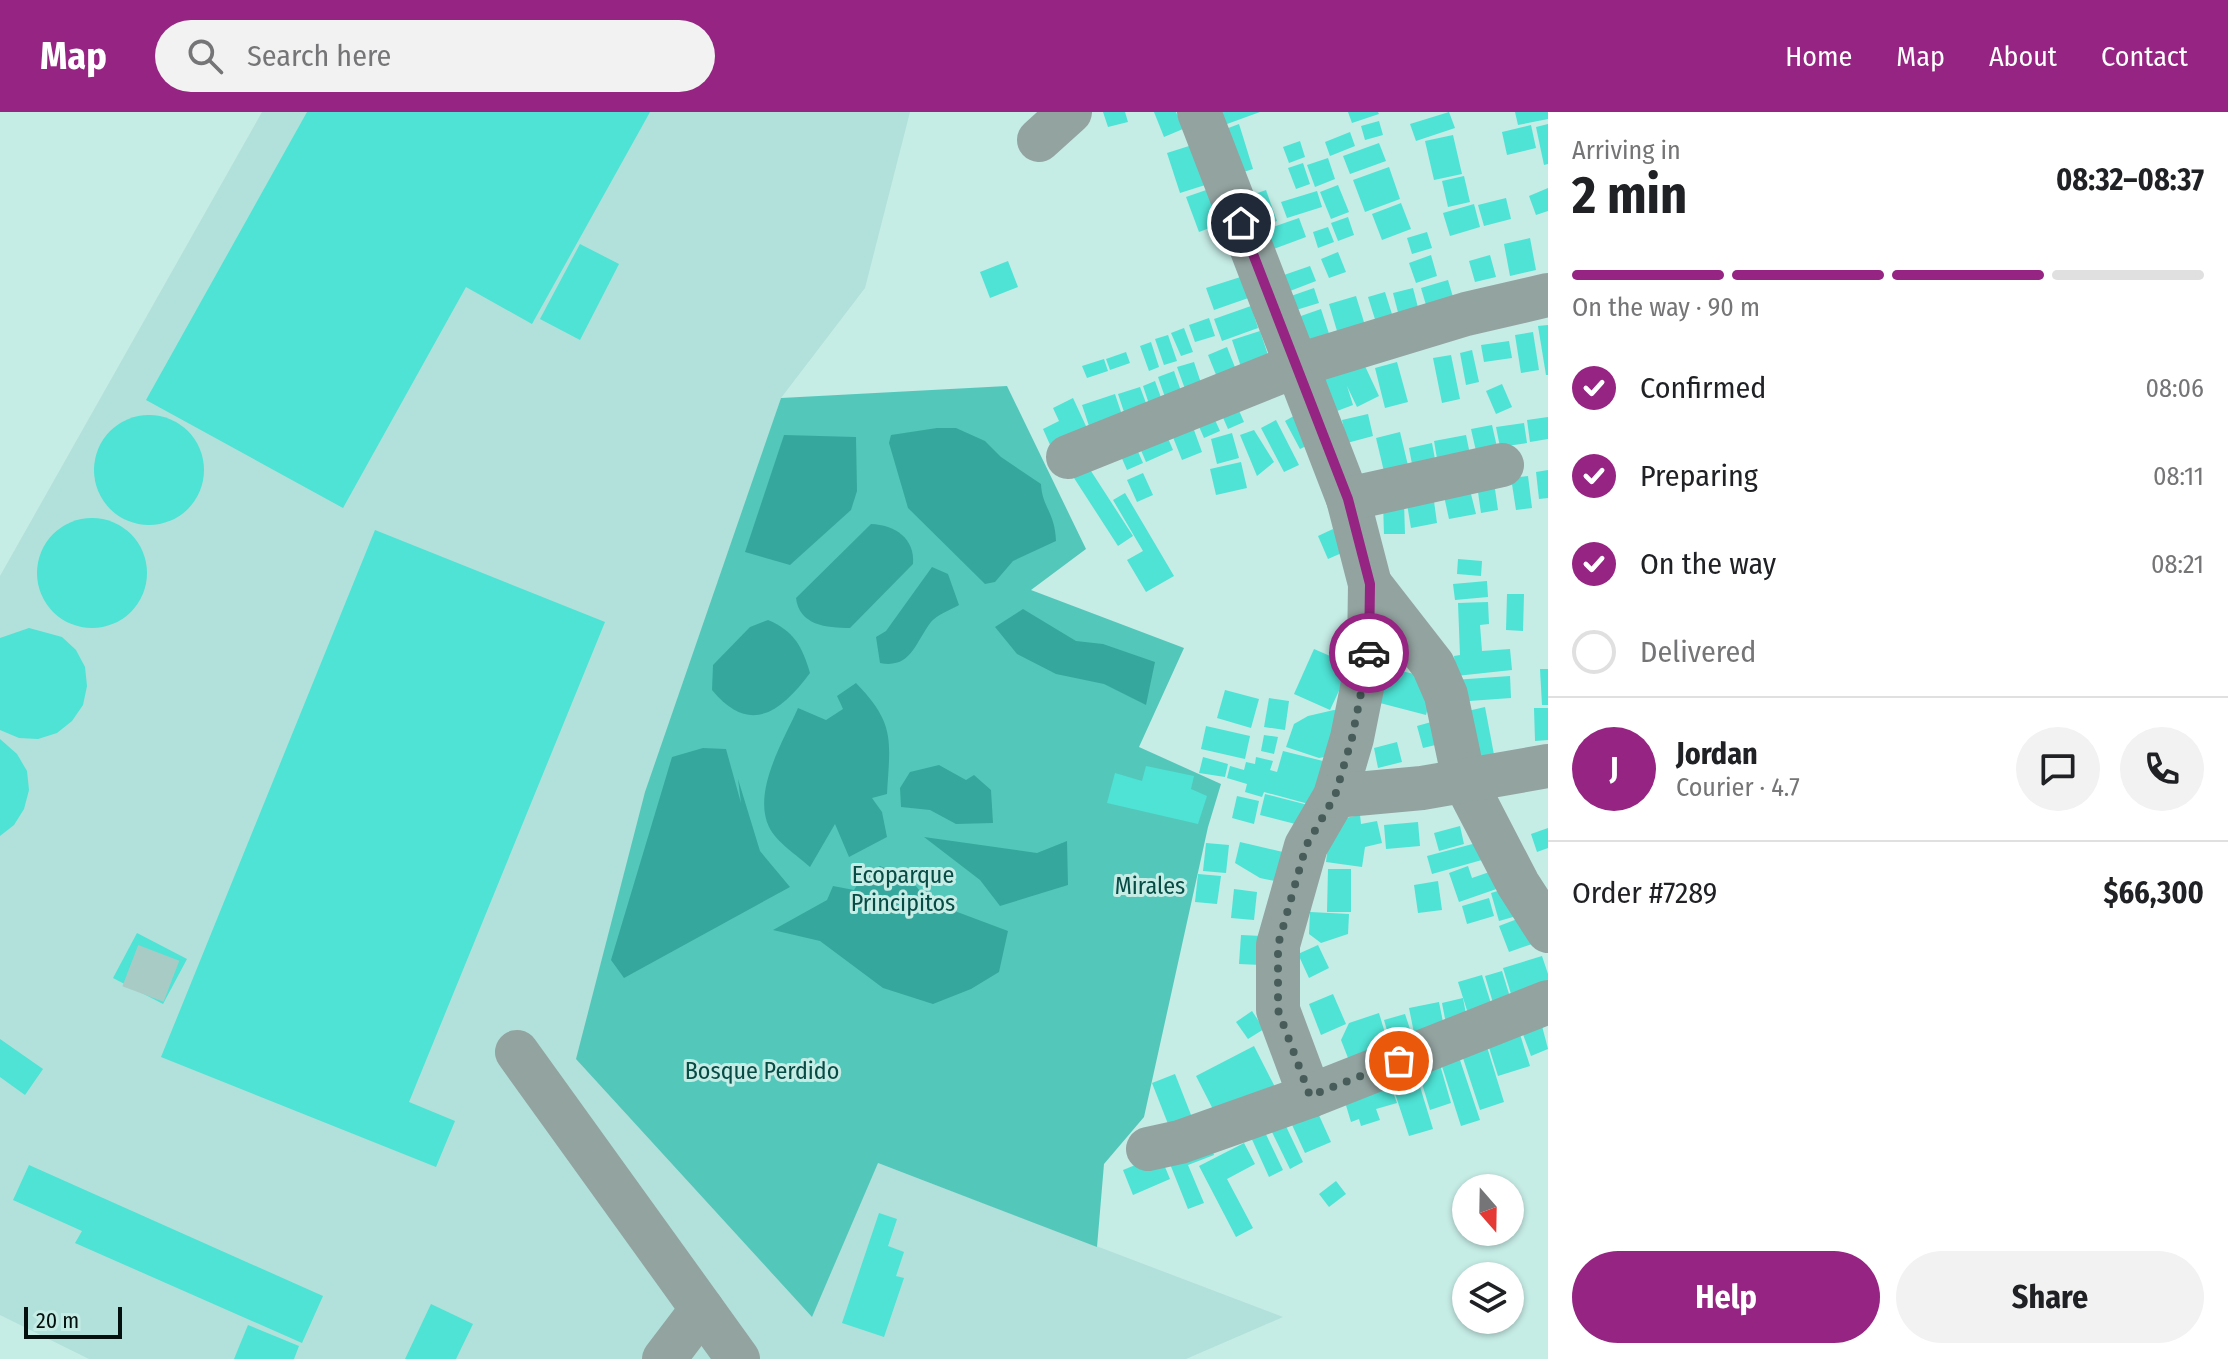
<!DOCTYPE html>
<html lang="en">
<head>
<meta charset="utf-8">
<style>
  :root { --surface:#fff; --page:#f2f2f2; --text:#202124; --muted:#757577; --line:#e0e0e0; --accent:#962482 }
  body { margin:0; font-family:"Fira Sans Condensed",sans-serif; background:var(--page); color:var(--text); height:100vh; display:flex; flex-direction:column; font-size:30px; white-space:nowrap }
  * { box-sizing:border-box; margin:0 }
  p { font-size:26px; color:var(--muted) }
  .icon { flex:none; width:44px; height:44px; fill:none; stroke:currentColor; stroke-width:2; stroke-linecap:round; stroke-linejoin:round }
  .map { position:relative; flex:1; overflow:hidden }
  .sheet { display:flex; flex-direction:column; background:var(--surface); width:680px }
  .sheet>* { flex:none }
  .needle { width:52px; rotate:160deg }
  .fabs { position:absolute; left:1452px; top:1062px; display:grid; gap:16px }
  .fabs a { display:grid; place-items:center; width:72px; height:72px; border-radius:50%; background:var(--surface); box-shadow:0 2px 6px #0004; font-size:40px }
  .scale { position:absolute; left:24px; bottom:20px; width:98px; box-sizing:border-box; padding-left:8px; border:4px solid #04100e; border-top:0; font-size:22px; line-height:28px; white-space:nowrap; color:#04100e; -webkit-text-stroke:6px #c6ece6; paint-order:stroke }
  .pin { position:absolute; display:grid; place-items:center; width:68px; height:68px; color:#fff; margin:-34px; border:4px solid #fff; border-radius:50%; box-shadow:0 2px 8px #0007 }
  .courier { position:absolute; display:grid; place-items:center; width:80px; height:80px; margin:-40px; border:6px solid #962482; border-radius:50%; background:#fff; color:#222; box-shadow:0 2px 10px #0007 }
  .headline em { font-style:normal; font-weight:700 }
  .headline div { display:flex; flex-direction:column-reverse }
  .headline { display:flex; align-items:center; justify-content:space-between; height:136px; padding:0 24px }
  h1 { font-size:52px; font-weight:700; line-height:60px }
  .bar { display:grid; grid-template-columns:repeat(4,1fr); gap:12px 8px; align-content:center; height:96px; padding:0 24px }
  .bar i { height:10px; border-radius:6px; background:var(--line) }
  .bar .on { background:var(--accent) }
  .bar p { grid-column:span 4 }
  .line { display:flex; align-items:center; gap:20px; padding:0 24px; border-top:2px solid var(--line) }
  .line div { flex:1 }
  .round { display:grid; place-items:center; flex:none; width:84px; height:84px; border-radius:42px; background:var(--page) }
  ol { padding:0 24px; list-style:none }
  li { display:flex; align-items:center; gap:24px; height:88px }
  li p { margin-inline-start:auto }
  li .icon { padding:8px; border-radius:50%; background:var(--accent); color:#fff; stroke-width:4 }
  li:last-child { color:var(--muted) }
  li i { width:44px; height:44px; border:4px solid var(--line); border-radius:50% }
  .primary-button { display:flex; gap:16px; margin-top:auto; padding:16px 24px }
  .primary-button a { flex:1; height:92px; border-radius:48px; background:var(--accent); color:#fff; font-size:32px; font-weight:700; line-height:92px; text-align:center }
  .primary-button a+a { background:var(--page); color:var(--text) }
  header { display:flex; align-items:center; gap:48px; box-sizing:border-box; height:112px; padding:0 40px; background:var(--accent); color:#fff }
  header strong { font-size:38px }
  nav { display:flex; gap:44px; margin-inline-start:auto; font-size:28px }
  .search { width:560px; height:72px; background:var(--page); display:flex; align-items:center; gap:20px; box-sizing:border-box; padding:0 28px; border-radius:44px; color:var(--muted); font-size:30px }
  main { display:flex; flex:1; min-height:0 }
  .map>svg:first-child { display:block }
  .built { fill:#b1e1da }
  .green { fill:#54c7bb }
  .water { fill:#36a79c }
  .building { fill:#4ee3d5 }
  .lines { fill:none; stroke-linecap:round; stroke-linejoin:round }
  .minor-tunnel { stroke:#a9cbc6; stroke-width:44; stroke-dasharray:44 22; stroke-linecap:butt }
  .minor { stroke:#93a3a0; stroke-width:44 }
  .done { stroke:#485d5a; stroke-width:8; stroke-dasharray:0 14.4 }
  .route { stroke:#962482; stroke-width:10 }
  .labels { text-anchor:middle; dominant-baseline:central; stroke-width:6; stroke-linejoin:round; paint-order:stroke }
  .park-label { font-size:24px; fill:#074b45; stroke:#c6ece6 }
</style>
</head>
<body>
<header>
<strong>Map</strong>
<div class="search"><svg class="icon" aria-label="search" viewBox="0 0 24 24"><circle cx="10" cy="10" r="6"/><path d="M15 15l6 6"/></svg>Search here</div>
<nav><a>Home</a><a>Map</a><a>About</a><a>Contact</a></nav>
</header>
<main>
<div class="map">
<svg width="1548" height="1247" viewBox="0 0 1548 1247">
  <rect width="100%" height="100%" fill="#c6ece6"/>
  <polygon class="built" points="262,0 910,0 865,176 781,286 730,443 862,1045 1283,1205 1186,1247 89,1247 0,1203 0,464"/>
  <polygon class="green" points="1007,274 1086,437 1031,478 1184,536 1139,635 1221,672 1208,715 1144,1005 1104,1052 1097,1135 878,1051 812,1205 576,947 645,680 781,286"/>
  <g class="water">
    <path d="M937,316H956L985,329L1001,345L1041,372C1042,395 1055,400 1056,429L1013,449L995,470L985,472L908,396L889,331L891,323Z"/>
    <polygon points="784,323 856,325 857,379 851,398 790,453 745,440"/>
    <path d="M871,412C895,413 915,426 913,452L850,516C826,516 799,513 796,486Z"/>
    <path d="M932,455L948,462L959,493C950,498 937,503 931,510C915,531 911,557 880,551L876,525L886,519Z"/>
    <polygon points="1023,497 1076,529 1103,532 1155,550 1146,593 1104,572 1056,562 1017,542 995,515"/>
    <path d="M768,508C794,519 802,534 810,561C781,600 750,624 712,578L713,553L750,515Z"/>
    <path d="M856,571C896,612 890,629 887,682L872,686L882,700L887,725L849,745L835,712L810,755C798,744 776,730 769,715C752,679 784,628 798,596L826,608L843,597L837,584Z"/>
    <polygon points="703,636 726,637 741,691 738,667 760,739 790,775 624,866 611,848 672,645"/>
    <polygon points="939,653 966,668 974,663 991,678 993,711 956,712 930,698 901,695 900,676 910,660"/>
    <polygon points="924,725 1037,741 1067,729 1068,773 1000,794 980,768"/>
    <polygon points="880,754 911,768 928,789 1008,819 999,860 971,877 933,892 883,876 820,829 773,818 827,788 833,774 854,778 862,765"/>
  </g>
  <g class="building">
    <polygon points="307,0 650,0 532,212 466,175 343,396 146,288"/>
    <polygon points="1103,0 1125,0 1128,10 1108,15"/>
    <polygon points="1154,0 1176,0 1183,17 1164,25"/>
    <polygon points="1211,0 1260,0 1216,16"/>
    <polygon points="1348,0 1378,0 1379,2 1352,11"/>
    <polygon points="1449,0 1455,16 1416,29 1410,12"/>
    <polygon points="1515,0 1548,0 1548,7 1518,13"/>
    <polygon points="1379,9 1383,23 1365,28 1361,14"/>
    <polygon points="1239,12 1253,57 1237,62 1223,18"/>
    <polygon points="1548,12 1548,52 1544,53 1536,15"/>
    <polygon points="1531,13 1536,36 1507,43 1502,20"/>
    <polygon points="1350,20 1355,34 1330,44 1325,30"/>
    <polygon points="1453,23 1462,62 1434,68 1425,29"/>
    <polygon points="1208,28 1221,68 1180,81 1167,41"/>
    <polygon points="1300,29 1305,45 1289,51 1283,35"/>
    <polygon points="1379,31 1386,49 1350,62 1343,44"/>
    <polygon points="1328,46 1335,67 1315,75 1307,53"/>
    <polygon points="1303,51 1310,72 1296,77 1288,56"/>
    <polygon points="1389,55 1400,87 1365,100 1353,68"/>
    <polygon points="1464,64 1470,90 1448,95 1442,69"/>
    <polygon points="1338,73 1349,100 1331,107 1320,80"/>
    <polygon points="1212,76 1225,110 1199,120 1186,85"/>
    <polygon points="1548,76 1548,99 1536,103 1529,84"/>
    <polygon points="1266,78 1277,109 1256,116 1246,85"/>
    <polygon points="1317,79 1322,95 1287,106 1281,90"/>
    <polygon points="1506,86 1511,107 1484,114 1478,93"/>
    <polygon points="1401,91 1411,117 1382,128 1372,102"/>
    <polygon points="1474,92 1480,115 1450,124 1443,101"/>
    <polygon points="1348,105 1354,123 1338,129 1331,111"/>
    <polygon points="1299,106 1306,125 1271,138 1264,118"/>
    <polygon points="1328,115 1334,130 1318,136 1313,120"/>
    <polygon points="1427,120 1432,136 1412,142 1407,126"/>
    <polygon points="1530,126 1536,158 1510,164 1504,132"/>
    <polygon points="580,132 619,152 580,228 540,207"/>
    <polygon points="1338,140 1346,160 1329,166 1321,147"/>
    <polygon points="1431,143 1437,164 1416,171 1409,151"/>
    <polygon points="1490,143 1496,165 1475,170 1469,149"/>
    <polygon points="1008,149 1018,175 990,186 980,160"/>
    <polygon points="1310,154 1316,169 1290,179 1284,163"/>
    <polygon points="1250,162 1257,183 1214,198 1206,176"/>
    <polygon points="1448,168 1458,202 1431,210 1421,176"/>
    <polygon points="1314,176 1319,191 1296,198 1291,184"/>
    <polygon points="1413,176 1421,207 1401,212 1393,181"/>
    <polygon points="1385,180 1396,215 1379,220 1368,185"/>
    <polygon points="1356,184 1367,220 1340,229 1329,192"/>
    <polygon points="1251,194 1258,216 1222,229 1214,207"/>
    <polygon points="1321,197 1332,231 1308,239 1298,205"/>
    <polygon points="1209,206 1215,224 1195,230 1189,213"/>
    <polygon points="1548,213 1548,263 1546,263 1538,214"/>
    <polygon points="1184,216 1193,240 1181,244 1171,221"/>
    <polygon points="1260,219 1270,249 1242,258 1232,228"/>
    <polygon points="1533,220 1539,258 1521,261 1515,223"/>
    <polygon points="1168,223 1177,249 1164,253 1155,227"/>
    <polygon points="1509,229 1512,246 1484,250 1481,233"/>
    <polygon points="1151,230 1159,255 1149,259 1140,234"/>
    <polygon points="1227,235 1238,263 1219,270 1208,243"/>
    <polygon points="1472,238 1479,270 1466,273 1460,241"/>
    <polygon points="1126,240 1130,251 1110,258 1106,247"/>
    <polygon points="1451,243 1460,287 1442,291 1433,246"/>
    <polygon points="1104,247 1108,259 1087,266 1082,254"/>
    <polygon points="1194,250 1201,271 1185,277 1177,255"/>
    <polygon points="1397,250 1408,290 1385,296 1375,256"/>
    <polygon points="1364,252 1379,284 1357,295 1347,274 1353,293 1337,299 1324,267"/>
    <polygon points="1174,259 1182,282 1166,288 1158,265"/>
    <polygon points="1155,269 1163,291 1150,295 1143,274"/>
    <polygon points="1502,272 1512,295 1496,302 1486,279"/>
    <polygon points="1140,275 1149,299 1126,306 1118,282"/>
    <polygon points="1115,282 1124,309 1091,320 1082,293"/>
    <polygon points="1073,286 1092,327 1055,344 1043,317 1059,309 1053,296"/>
    <polygon points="1234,287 1244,310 1228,317 1218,294"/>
    <polygon points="1210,297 1220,319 1204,326 1194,303"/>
    <polygon points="1299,301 1315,330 1300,337 1285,309"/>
    <polygon points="1368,302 1373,324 1347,331 1342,308"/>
    <circle cx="149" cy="358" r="55"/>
    <polygon points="1548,305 1548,327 1530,330 1527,308"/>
    <polygon points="1190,307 1202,340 1182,348 1169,315"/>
    <polygon points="1276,308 1299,353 1284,360 1261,316"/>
    <polygon points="1524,311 1527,331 1500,335 1496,315"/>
    <polygon points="1492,313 1497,335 1476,339 1471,317"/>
    <polygon points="1164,317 1173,338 1146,350 1137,329"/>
    <polygon points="1254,318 1274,350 1257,364 1240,323"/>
    <polygon points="1400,320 1411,366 1387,372 1376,326"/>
    <polygon points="1232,321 1239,346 1217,352 1211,327"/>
    <polygon points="1466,323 1472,352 1439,358 1434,329"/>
    <polygon points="1133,328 1143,351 1127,358 1117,335"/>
    <polygon points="1432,331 1437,358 1414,363 1409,336"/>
    <polygon points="1080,342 1133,424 1118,434 1065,352"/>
    <polygon points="1241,350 1247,376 1216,383 1210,357"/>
    <polygon points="1548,358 1548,386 1539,387 1536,360"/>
    <polygon points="1143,361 1153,383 1137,390 1127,368"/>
    <polygon points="1528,364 1532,396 1516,398 1511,366"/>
    <polygon points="1494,370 1498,398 1481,401 1477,373"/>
    <polygon points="1470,378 1476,402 1449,407 1444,384"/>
    <polygon points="1125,381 1174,464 1146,480 1127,448 1143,439 1113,388"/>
    <polygon points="1433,382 1437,411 1411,416 1406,386"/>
    <polygon points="1383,391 1404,391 1405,422 1384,422"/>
    <circle cx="92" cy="461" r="55"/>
    <polygon points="1333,417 1344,440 1328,447 1318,424"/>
    <polygon points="375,418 605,510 409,990 455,1009 436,1055 161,945"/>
    <polygon points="1458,447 1482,449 1481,464 1457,462"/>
    <polygon points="1487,469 1488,485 1455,488 1453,472"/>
    <polygon points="1507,482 1524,482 1523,519 1506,518"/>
    <polygon points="1488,490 1489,512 1480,513 1482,539 1510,537 1512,558 1456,564 1454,544 1460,543 1458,491"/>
    <polygon points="29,516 62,525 76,538 85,555 87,574 83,593 72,609 57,621 38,627 19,626 0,618 0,526"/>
    <polygon points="1314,537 1351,553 1330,598 1294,582"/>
    <polygon points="1389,556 1435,567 1426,603 1380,591"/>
    <polygon points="1540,557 1548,557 1548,593 1542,593"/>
    <polygon points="1510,564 1511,586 1455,590 1454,568"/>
    <polygon points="1225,578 1259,587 1251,616 1217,606"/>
    <polygon points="1269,586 1289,589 1285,618 1264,615"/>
    <polygon points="1485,595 1495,648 1469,653 1459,601"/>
    <polygon points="1534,596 1548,596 1548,628 1535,629"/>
    <polygon points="1334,598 1350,601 1342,642 1319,646 1286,635 1294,612 1308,604"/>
    <polygon points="1442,607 1448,630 1423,636 1417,614"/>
    <polygon points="1206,614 1250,624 1245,647 1201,637"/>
    <polygon points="1264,623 1278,625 1274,642 1261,639"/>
    <polygon points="0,627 17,642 27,659 29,678 24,697 14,713 0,724"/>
    <polygon points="1397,630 1402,650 1378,656 1374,636"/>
    <polygon points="1283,639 1327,650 1316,694 1264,680 1262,685 1245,680 1247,672 1227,666 1230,654 1244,658 1246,650 1255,652 1256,645 1273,649 1270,658 1277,660"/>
    <polygon points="1203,645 1228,652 1225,665 1199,661"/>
    <polygon points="1146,654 1194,664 1191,677 1207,684 1198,712 1107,691 1115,661 1142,669"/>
    <polygon points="1265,682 1312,694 1307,715 1260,703"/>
    <polygon points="1237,684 1259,689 1254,712 1232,706"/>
    <polygon points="1360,703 1361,712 1377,709 1382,731 1365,735 1362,755 1326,750 1331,709"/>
    <polygon points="1418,710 1420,734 1386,737 1384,713"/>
    <polygon points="1460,714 1464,732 1439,739 1434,721"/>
    <polygon points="1548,716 1548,736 1537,740 1531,722"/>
    <polygon points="1484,729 1489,746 1432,762 1427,744"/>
    <polygon points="1240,730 1296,743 1289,772 1260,766 1235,751"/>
    <polygon points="1206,731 1229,733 1226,761 1203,759"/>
    <polygon points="1468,754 1472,766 1501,756 1508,773 1459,790 1449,761"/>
    <polygon points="1328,757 1351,757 1351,800 1327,800"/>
    <polygon points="1198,762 1221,764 1217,792 1195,790"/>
    <polygon points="1438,769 1442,798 1418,801 1414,773"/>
    <polygon points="1511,775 1520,803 1499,809 1491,781"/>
    <polygon points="1234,777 1257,780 1254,808 1231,806"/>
    <polygon points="1489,786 1494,804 1467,812 1462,794"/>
    <polygon points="1310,800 1349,802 1348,822 1321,831 1309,822"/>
    <polygon points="1525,804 1535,831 1509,840 1499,814"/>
    <polygon points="137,821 187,847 163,892 113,866"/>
    <polygon points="1241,823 1262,824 1261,853 1239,852"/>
    <polygon points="1318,833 1329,856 1309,866 1298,842"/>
    <polygon points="1542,844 1548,862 1548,884 1515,895 1503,856"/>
    <polygon points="1502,859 1513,895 1496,901 1485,864"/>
    <polygon points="1482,863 1496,907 1472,914 1458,870"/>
    <polygon points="1333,882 1346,912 1321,923 1309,892"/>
    <polygon points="1463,886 1469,918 1448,922 1442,891"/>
    <polygon points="1439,890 1446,925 1416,931 1409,896"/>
    <polygon points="1252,899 1264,917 1248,927 1236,910"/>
    <polygon points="1379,901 1390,938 1350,951 1341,928 1349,911"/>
    <polygon points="1405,902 1414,929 1392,936 1384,908"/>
    <polygon points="1541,910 1548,937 1531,944 1521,917"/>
    <polygon points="1518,916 1530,954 1498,964 1486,926"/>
    <polygon points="0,927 43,957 25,983 0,965"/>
    <polygon points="1254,934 1277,979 1219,1009 1196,964"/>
    <polygon points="1487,935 1504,990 1480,998 1462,943"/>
    <polygon points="1457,939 1480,1008 1461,1014 1439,945"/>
    <polygon points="1438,946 1451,991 1430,998 1416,952"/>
    <polygon points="1413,952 1433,1017 1409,1024 1388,960"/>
    <polygon points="1175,962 1193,1008 1170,1017 1152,971"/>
    <polygon points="1390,972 1397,991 1376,997 1380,1008 1361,1014 1359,1007 1351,1010 1345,990"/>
    <polygon points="1313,990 1331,1030 1305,1041 1287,1002"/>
    <polygon points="1283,1008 1303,1050 1290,1057 1269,1014"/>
    <polygon points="1263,1016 1283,1058 1269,1065 1250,1023"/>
    <polygon points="1208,1026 1214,1043 1188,1053 1204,1091 1188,1097 1166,1042"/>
    <polygon points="1244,1031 1255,1052 1227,1067 1253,1116 1236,1125 1199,1054"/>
    <polygon points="1160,1043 1170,1067 1133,1083 1123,1058"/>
    <polygon points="29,1053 323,1184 302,1231 75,1131 82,1119 13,1088"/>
    <polygon points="1336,1069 1346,1082 1329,1095 1319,1082"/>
    <polygon points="879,1101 897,1107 888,1134 904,1140 896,1164 904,1166 884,1225 842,1211"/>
    <polygon points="431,1192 473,1212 456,1247 405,1247"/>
    <polygon points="248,1213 299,1234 294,1247 234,1247"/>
  </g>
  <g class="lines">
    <polyline class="minor-tunnel" points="143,882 161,835"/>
    <g class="minor">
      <polyline points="1199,0 1348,387 1370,472 1369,541 1352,626 1335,684 1306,734 1278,833 1278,898 1310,984"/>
      <polyline points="1039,28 1070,0"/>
      <polyline points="1068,345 1295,254 1466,202 1548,183"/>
      <polyline points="1348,387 1502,353"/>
      <polyline points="1370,472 1433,553 1446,583 1464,668 1518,772 1548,819"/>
      <polyline points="1335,684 1422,676 1548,654"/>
      <polyline points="517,940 738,1247"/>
      <polyline points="1148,1037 1180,1030 1310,984 1548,890"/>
      <polyline points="664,1247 702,1197"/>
    </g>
  </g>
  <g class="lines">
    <polyline class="done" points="1369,541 1352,626 1335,684 1306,734 1278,833 1278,898 1310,984 1399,949"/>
    <polyline class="route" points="1241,111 1348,387 1370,472 1369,541"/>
  </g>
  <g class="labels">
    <g class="park-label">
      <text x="903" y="763">Ecoparque<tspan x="903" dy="28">Principitos</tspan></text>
      <text x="1150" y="774">Mirales</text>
      <text x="762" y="959">Bosque Perdido</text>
    </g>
  </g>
</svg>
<div class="fabs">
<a><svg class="needle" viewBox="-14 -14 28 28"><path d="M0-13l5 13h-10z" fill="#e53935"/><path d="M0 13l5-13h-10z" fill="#757577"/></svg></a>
<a><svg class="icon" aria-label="layers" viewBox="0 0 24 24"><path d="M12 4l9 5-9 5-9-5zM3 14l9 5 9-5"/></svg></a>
</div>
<div class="scale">20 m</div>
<div class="pin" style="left:1399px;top:949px;background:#ea580c"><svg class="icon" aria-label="bag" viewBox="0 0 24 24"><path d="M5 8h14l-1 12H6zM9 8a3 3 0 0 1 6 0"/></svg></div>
<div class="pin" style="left:1241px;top:111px;background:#1f2937"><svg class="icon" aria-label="home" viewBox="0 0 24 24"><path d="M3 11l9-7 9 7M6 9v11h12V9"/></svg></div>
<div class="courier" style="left:1369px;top:541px"><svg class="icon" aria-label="car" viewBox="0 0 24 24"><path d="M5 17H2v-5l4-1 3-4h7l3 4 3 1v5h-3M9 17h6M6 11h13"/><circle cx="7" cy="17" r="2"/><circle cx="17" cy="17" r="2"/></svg></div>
</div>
<section class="sheet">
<div class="headline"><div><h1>2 min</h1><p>Arriving in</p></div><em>08:32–08:37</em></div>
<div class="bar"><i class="on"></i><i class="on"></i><i class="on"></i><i></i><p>On the way · 90 m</p></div>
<ol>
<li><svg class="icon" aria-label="check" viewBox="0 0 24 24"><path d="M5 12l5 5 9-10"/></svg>Confirmed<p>08:06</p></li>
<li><svg class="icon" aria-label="check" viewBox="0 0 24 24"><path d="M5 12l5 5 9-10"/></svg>Preparing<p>08:11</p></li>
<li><svg class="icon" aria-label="check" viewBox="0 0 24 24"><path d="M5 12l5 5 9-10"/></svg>On the way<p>08:21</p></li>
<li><i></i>Delivered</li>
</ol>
<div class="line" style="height:144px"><b class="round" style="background:var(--accent);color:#fff">J</b><div><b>Jordan</b><p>Courier · 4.7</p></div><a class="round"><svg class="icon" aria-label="chat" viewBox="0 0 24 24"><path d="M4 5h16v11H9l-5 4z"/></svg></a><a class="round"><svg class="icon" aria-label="phone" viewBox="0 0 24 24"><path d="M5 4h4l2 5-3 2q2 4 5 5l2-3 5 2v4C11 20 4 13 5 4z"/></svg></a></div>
<div class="line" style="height:104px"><div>Order #7289</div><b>$66,300</b></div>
<div class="primary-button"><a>Help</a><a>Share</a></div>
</section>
</main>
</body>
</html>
